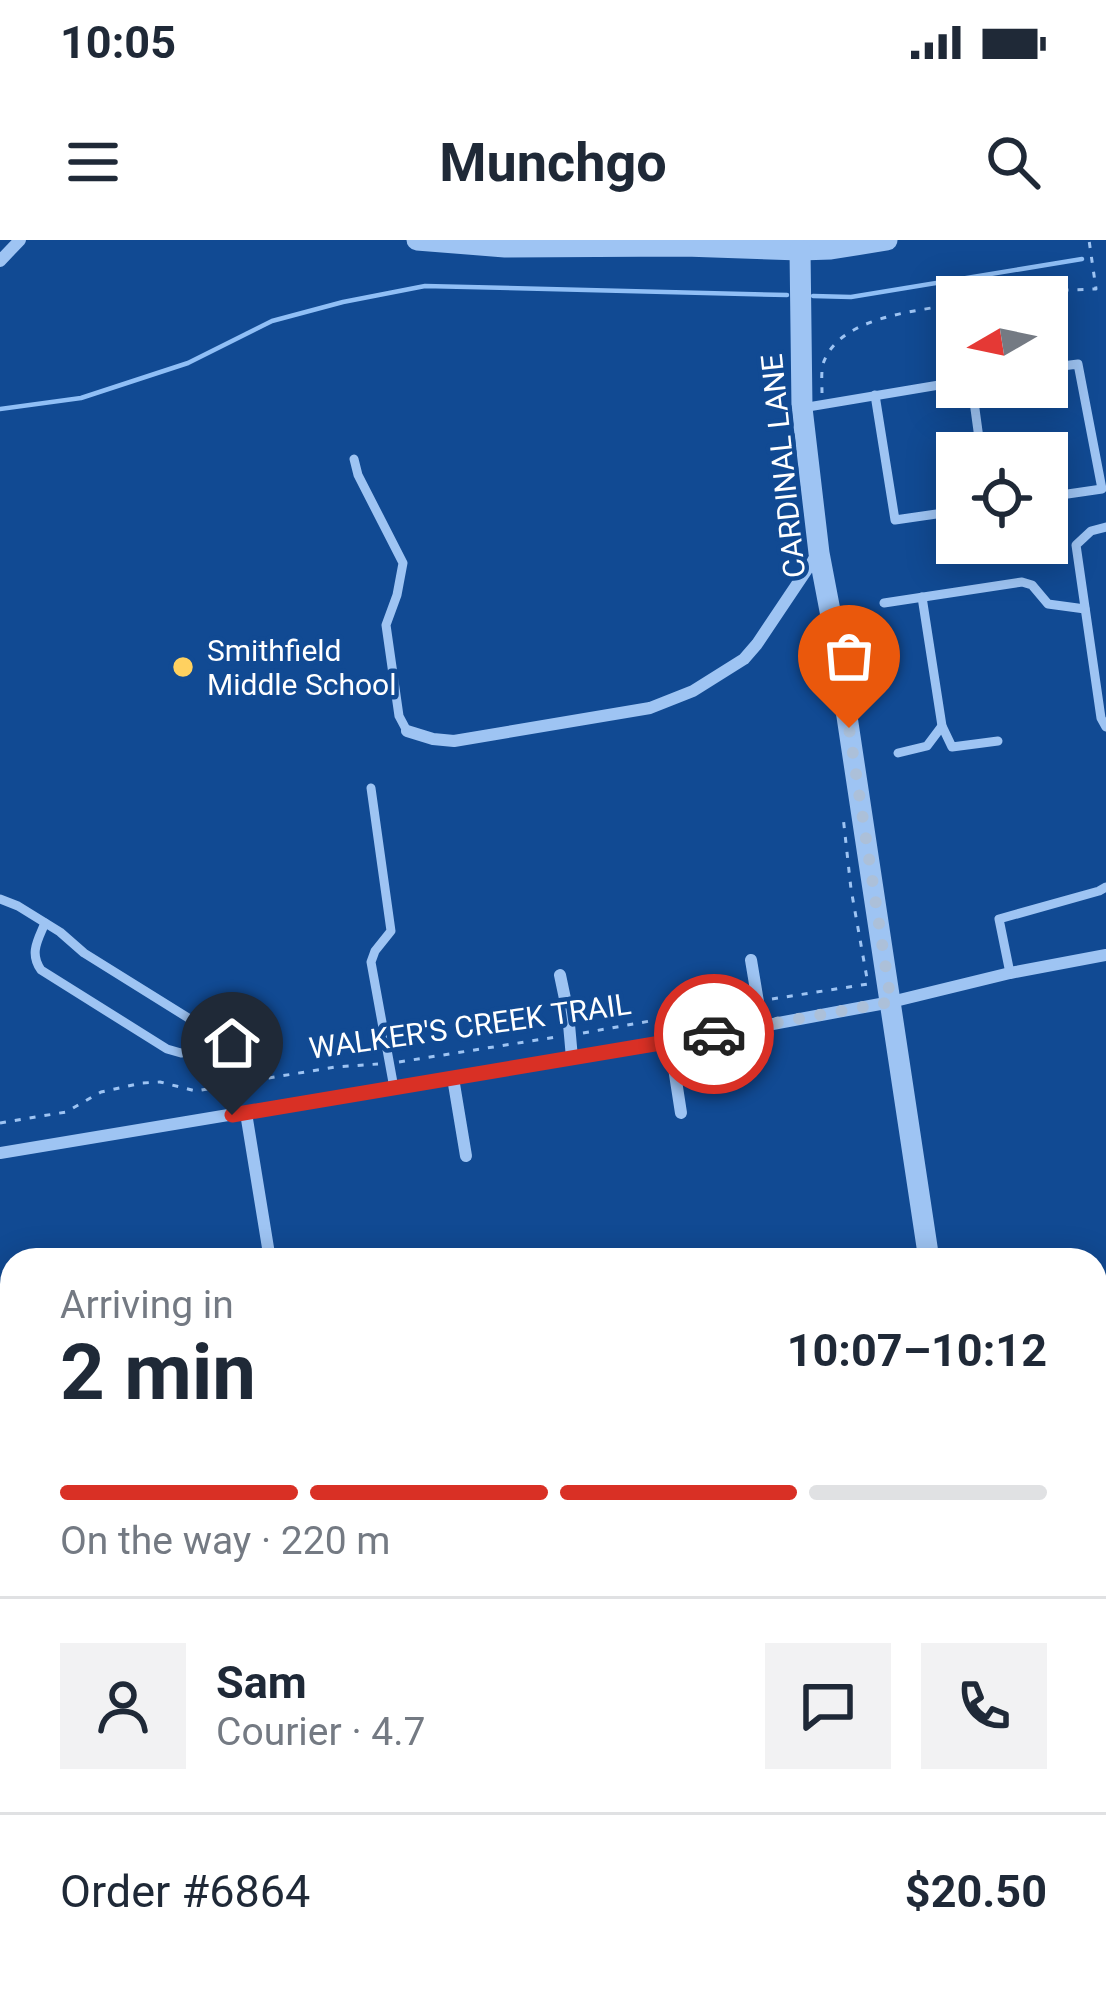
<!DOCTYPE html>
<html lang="en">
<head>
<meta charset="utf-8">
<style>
  :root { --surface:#fff; --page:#f2f2f3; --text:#1f2937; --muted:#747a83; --line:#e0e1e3; --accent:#d93025 }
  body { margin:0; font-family:Roboto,sans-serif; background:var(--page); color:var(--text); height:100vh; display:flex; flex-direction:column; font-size:45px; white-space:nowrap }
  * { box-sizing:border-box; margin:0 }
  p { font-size:39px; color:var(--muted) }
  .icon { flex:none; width:66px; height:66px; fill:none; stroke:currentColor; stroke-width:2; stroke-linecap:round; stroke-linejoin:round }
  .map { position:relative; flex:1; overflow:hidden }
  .details { position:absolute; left:0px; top:1008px; width:1107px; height:747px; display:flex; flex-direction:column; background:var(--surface); border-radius:36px 36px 0 0; box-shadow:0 6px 30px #0003 }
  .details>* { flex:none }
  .needle { width:78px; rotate:261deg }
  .fabs { position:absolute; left:936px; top:36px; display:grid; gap:24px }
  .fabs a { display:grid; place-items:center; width:132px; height:132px; border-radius:0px; background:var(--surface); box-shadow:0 6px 30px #0003; font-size:60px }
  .pin { position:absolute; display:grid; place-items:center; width:102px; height:102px; color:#fff; margin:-123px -51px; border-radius:50% 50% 50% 0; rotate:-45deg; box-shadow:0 0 12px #0007 }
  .pin .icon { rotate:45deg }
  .courier { position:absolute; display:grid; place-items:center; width:120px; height:120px; margin:-60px; border:9px solid #d93025; border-radius:50%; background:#fff; color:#222; box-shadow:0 3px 15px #0007 }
  .head em { font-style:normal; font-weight:700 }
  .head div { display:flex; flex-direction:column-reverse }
  .head { display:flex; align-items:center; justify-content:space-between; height:204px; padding:0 60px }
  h1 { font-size:78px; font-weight:700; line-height:90px }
  .bar { display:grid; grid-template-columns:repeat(4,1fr); gap:18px 12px; align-content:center; height:144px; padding:0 60px }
  .bar i { height:15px; border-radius:9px; background:var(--line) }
  .bar .active { background:var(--accent) }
  .bar p { grid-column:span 4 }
  .line { display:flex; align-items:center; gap:30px; padding:0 60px; border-top:3px solid var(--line) }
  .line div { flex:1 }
  .round { display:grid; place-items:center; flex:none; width:126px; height:126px; border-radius:0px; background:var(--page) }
  .status { display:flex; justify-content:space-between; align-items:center; height:84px; padding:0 60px; background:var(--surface); direction:ltr }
  .status svg { height:33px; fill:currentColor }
  header { display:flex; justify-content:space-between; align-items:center; height:156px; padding:0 60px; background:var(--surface); font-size:54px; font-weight:700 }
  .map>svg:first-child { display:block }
  .green { fill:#2364b2 }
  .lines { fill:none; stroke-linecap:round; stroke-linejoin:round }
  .stream { stroke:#90bff6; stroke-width:4.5 }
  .path { stroke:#9ec4f3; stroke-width:3; stroke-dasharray:6 9; stroke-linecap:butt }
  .service { stroke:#9ec4f3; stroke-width:9 }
  .minor { stroke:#9ec4f3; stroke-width:12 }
  .tertiary { stroke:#9ec4f3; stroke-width:21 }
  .rail-casing { stroke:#fff; stroke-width:9 }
  .rail { stroke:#114a93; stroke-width:4.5; stroke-dasharray:14; stroke-linecap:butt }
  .done { stroke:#acc0d9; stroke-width:12; stroke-dasharray:0 21.6 }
  .route { stroke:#d93025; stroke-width:15 }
  .poi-dot { fill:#ffd160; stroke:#114a93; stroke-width:4.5 }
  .labels { text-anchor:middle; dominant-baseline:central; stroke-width:9; stroke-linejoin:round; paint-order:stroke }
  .street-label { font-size:30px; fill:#fff; stroke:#114a93 }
  .poi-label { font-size:30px; fill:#fff; stroke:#114a93; text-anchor:start }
</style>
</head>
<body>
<div class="status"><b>10:05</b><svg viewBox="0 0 49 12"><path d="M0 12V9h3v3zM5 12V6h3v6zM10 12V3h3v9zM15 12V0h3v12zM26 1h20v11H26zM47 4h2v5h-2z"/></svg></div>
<header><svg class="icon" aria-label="menu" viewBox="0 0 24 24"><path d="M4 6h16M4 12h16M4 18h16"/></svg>Munchgo<svg class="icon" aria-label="search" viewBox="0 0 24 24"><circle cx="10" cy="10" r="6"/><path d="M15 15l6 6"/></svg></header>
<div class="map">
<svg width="1106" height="1753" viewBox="0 0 1106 1753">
  <rect width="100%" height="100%" fill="#114a93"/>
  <polygon class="green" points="674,1743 825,1743 826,1753 675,1753"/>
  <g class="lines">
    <g class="stream">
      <polyline points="813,56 851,57 1082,19"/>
      <polyline points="0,169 81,158 188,123 272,81 343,62 425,46 787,55"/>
    </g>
    <g class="path">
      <polyline points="1003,57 1038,51 1096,49 1089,0"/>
      <path d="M822,153C822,144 821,133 823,124C838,77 916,71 957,64"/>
      <polyline points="772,759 868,744 851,649 843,576"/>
      <polyline points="583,793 745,764"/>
      <polyline points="399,822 556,797"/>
      <polyline points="239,843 335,827 378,824"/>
      <polyline points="0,883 66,872 101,852 142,843 160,842 196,851 218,847"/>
      <polyline points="0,1671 12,1683"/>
    </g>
    <g class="service">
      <polyline points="1047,128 1078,124 1102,249 1047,257"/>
      <polyline points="972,147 981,213"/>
      <polyline points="875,155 895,280 957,271"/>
      <polyline points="802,168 957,142"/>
      <polyline points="354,219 358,235 403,323 397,355 386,385 399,476 407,491"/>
      <polyline points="1106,287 1091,291 1076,305 1101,478 1106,487"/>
      <polyline points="922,357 942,486 952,507 998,501"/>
      <polyline points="884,363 1022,342 1032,345 1048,364 1085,369"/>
      <polyline points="898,513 927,506 942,486"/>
      <polyline points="371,548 391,691 375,711 371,722 394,848"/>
      <polyline points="0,659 18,666 60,692 84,713 206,789 222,821 232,875"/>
      <path d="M45,683C38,700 29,713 41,730L167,809L181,813L217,807"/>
      <polyline points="1010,733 999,679 1099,651 1106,647"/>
      <polyline points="1095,1343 1106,1346"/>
      <polyline points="0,1424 12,1422"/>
      <polyline points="1095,1427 1106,1429"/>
      <polyline points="1095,1616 1106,1618"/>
      <polyline points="1095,1711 1106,1709"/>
      <polyline points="397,1743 398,1753"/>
      <polyline points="435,1743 436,1753"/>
      <polyline points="665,1743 666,1753"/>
      <polyline points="519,1753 519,1743"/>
    </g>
    <g class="minor">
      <polyline points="0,21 20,0"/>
      <polyline points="407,491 433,499 454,501 650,468 693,451 744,419 757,404 818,313"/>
      <polyline points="751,720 762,786"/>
      <polyline points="560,735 568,773 572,818"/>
      <polyline points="670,802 681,873"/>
      <polyline points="453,838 466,916"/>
      <polyline points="246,873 270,1020"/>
      <polyline points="0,913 762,786 891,762 1010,733 1106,715"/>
    </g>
    <g class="tertiary">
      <polyline points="417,0 505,7 685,6 800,10 831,9 887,0"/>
      <polyline points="800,10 802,168 819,313 835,397 929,1020"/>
      <polyline points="0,1595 12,1608"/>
      <polyline points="77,1743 79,1753"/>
      <polyline points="93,1743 94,1753"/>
      <polyline points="1040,1743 1041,1753"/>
    </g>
    <g class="rail-casing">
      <g id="rail">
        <polyline points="0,1701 12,1714"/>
        <polyline points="20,1743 30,1753"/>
      </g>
    </g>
    <use href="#rail" class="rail"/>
  </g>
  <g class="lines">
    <polyline class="done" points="714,794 891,762 849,488"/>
    <polyline class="route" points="232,875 714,794"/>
  </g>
  <circle class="poi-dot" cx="183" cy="427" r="12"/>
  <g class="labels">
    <g class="street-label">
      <text transform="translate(783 226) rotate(-96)">CARDINAL LANE</text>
      <text transform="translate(470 786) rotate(-8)">WALKER'S CREEK TRAIL</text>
    </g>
    <g class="poi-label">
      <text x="207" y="410">Smithfield<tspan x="207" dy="34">Middle School</tspan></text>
    </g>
  </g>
</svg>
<div class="fabs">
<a><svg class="needle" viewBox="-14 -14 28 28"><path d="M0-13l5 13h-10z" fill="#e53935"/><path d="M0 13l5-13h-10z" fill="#747a83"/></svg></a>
<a><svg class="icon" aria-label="locate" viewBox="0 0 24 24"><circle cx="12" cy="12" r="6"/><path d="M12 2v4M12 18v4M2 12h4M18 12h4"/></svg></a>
</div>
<div class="pin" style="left:849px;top:488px;background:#ea580c"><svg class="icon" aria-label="bag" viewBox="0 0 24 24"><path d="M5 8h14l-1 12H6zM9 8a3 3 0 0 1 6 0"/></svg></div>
<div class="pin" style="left:232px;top:875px;background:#1f2937"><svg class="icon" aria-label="home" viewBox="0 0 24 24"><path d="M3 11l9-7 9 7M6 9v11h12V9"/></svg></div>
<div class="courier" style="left:714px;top:794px"><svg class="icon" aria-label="car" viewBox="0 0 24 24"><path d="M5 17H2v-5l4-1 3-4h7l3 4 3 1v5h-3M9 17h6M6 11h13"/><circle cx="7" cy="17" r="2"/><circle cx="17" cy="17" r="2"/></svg></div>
<section class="details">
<div class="head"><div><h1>2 min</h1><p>Arriving in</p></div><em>10:07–10:12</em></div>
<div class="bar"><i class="active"></i><i class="active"></i><i class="active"></i><i></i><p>On the way · 220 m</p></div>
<div class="line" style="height:216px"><a class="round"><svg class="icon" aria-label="person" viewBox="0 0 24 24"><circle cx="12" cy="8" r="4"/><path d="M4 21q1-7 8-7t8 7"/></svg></a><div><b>Sam</b><p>Courier · 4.7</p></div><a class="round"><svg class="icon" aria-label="chat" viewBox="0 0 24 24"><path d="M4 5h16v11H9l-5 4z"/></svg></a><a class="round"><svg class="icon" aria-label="phone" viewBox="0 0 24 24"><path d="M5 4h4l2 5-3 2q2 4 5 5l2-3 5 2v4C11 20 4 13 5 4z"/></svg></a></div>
<div class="line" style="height:156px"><div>Order #6864</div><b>$20.50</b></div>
</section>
</div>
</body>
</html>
